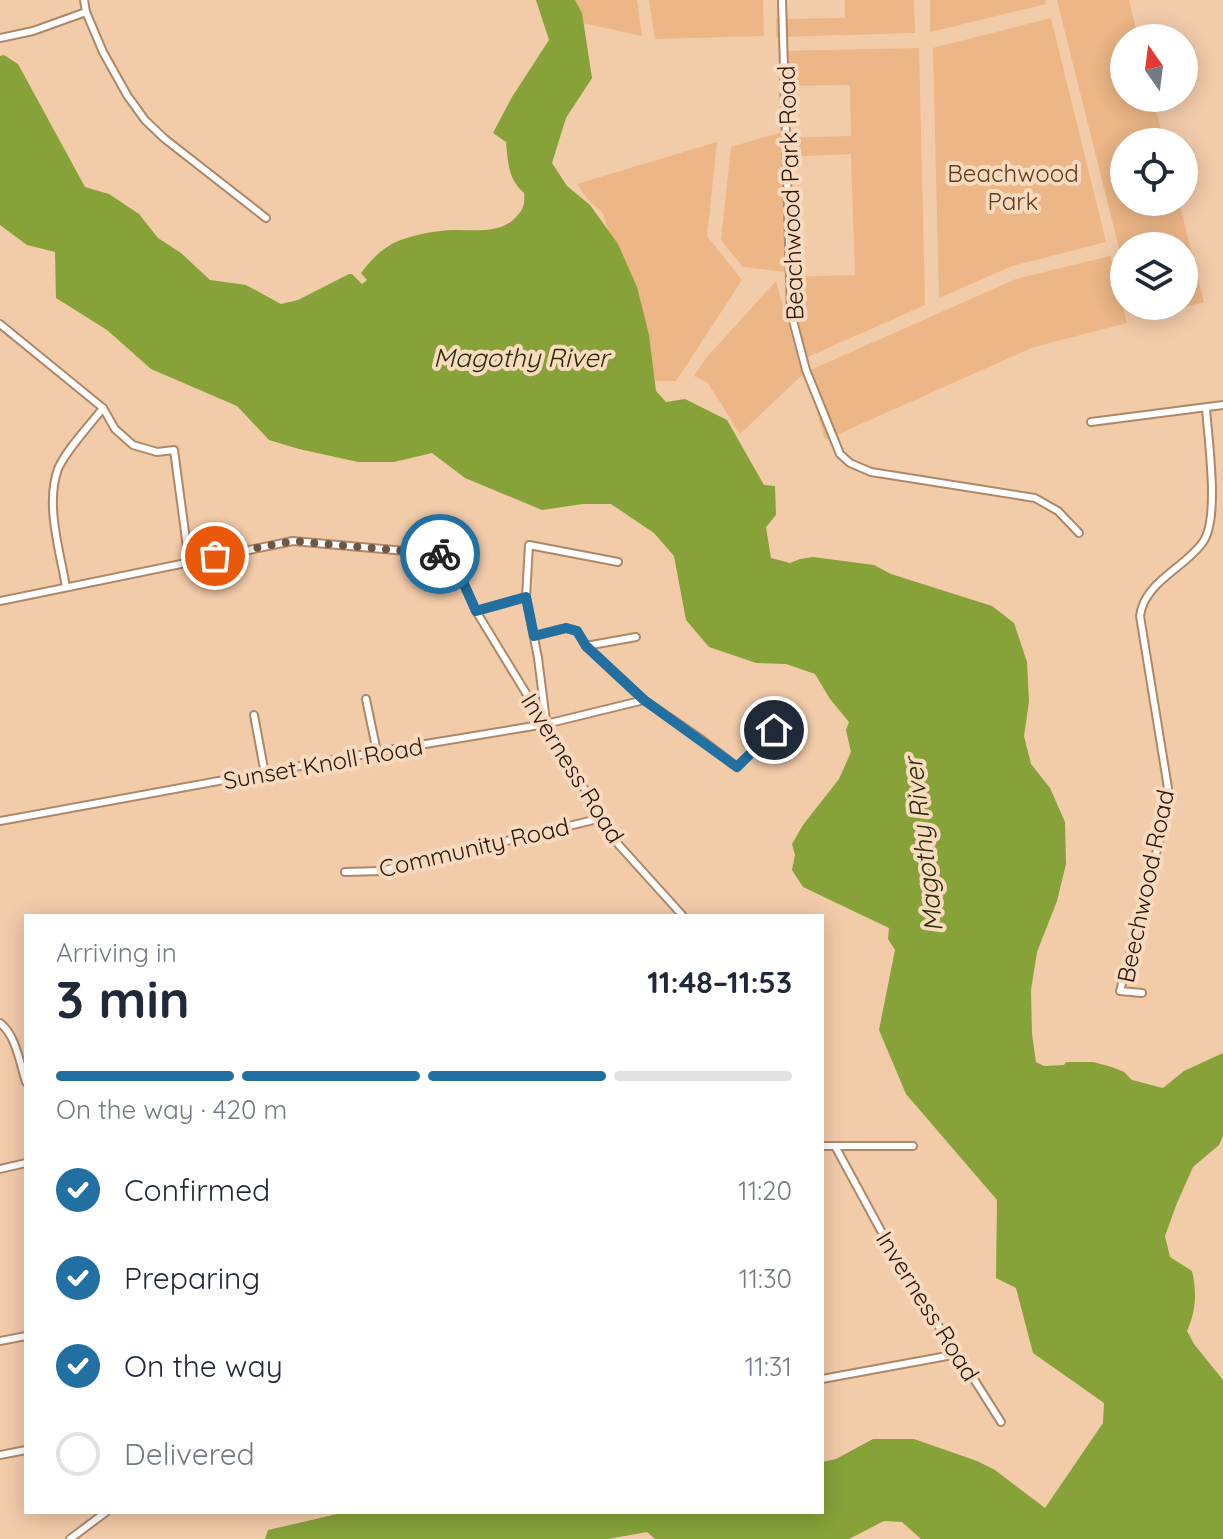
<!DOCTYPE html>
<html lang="en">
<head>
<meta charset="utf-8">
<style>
  :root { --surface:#fff; --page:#f6f6f7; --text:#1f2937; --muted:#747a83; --line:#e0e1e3; --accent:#226fa1 }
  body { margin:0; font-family:Quicksand,sans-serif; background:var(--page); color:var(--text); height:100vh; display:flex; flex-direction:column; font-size:30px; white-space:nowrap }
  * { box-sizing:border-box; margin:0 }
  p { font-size:26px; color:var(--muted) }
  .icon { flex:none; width:44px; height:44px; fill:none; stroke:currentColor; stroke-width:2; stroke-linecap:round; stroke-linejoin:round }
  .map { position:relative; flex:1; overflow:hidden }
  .side { position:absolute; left:24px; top:914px; width:800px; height:600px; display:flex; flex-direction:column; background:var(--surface); border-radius:0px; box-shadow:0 4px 20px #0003 }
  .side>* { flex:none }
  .needle { width:52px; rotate:346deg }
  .buttons { position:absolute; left:1110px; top:24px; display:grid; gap:16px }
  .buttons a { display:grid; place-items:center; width:88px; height:88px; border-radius:50%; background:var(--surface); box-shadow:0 4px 20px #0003; font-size:40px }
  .pin { position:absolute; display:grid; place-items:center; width:68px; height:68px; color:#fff; margin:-34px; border:4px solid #fff; border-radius:50%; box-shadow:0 2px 8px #0007 }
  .courier { position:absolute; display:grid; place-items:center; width:80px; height:80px; margin:-40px; border:6px solid #226fa1; border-radius:50%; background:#fff; color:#222; box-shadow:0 2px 10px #0007 }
  .overview em { font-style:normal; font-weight:700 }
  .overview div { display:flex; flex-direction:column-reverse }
  .overview { display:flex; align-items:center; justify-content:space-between; height:136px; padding:0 32px }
  h1 { font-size:52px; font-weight:700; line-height:60px }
  .bar { display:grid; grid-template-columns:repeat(4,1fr); gap:12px 8px; align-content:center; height:96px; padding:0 32px }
  .bar i { height:10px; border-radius:6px; background:var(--line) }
  .bar .current { background:var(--accent) }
  .bar p { grid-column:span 4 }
  ol { padding:0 32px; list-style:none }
  li { display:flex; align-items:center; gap:24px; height:88px }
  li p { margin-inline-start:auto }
  li .icon { padding:8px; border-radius:50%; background:var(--accent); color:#fff; stroke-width:4 }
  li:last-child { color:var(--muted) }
  li i { width:44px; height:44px; border:4px solid var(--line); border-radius:50% }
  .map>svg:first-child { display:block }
  .green { fill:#ecb686 }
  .water { fill:#86a239 }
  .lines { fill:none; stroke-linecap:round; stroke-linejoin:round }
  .minor-casing { stroke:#ad8868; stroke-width:10 }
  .minor { stroke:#fff; stroke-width:6 }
  .done { stroke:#6d5642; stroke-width:8; stroke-dasharray:0 14.4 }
  .route { stroke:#226fa1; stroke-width:10 }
  .labels { text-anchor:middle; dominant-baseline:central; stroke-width:8; stroke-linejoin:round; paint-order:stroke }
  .park-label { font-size:24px; fill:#5f3e1e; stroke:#fadabf }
  .street-label { font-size:24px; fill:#25170a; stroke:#fadabf }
  .water-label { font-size:26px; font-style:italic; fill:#252f04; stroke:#fadabf }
</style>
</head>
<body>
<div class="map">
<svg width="1223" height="1539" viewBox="0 0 1223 1539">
  <rect width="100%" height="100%" fill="#f2cba9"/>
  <g class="green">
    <polygon points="569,0 637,0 642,36 569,20"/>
    <polygon points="649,0 763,0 764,36 655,39"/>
    <polygon points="845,0 914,0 915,33 776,37 776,19 845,18"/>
    <polygon points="930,0 1045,0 1046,4 930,32"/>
    <polygon points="1057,0 1129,0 1138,38 1124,38 1124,98 1153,98 1164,142 1124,142 1124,202 1179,202 1204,302 1137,319 1133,306 1184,306 1184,246 1124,246 1124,268"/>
    <polygon points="1051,18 1106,242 1012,266 939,298 933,48"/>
    <polygon points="919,48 925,305 803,359 786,294 785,277 855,275 851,154 783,157 785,272 743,267 721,240 731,147 782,132 783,138 851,136 850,85 781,86 780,51"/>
    <polygon points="717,142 707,236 742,280 676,381 652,381 603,213 588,200 577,184"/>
    <polygon points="1110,256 1127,323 1034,347 825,440 806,372 1016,279"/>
    <polygon points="776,281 803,378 801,376 740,434 708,383 694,376 707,357"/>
  </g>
  <path class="water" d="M536,0H575L582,13L592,78L566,118L552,163L567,186L590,205L618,244L637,287L649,335L656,391L666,402L685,399L727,420L764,485L775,486L776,515L766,527L771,558L790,563L800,559L813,557L874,565L891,574L992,606L1014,623L1027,662L1029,702L1024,736L1031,764L1050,788L1065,822L1066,864L1057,901L1037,952L1031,990L1032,1034L1036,1062L1044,1066L1064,1065L1066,1062H1093L1112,1067L1124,1072L1132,1080L1163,1088L1184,1071L1223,1053V1136L1219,1145L1193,1167L1177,1203L1165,1236L1170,1257L1192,1271C1197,1292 1196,1311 1187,1331L1194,1344L1223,1380V1539H921L902,1522L884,1521L849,1539H655L647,1532L608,1539H265L268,1530L346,1512H822V1462L836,1459L873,1439H914L977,1461L995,1470L1045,1508L1103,1423L1104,1403L1033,1353L1016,1288L996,1278L997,1200L906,1094L879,1030L895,950L888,939L889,928L803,887L792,870L795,855L792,844L803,825L839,779L851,752L846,730L849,722L830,699L815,674L786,664L756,663L709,647L686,620L674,556L654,533L611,504H583L542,510L465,478L432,453L394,462H358L299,449L269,440L237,406L151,369L107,330L56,298L55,252L27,245L0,225V56L4,55L18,64L85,187L109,194L139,214L158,238L181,253L210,280L246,285L281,304L298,300L349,274H352L362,284L367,280L361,273C372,259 382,248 398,241C411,236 428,232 441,231C467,227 498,238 517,216C524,208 525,203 524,193C508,179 508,162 506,142L493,133L512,97L549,40Z"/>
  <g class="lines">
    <g class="minor-casing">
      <g id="minor">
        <polyline points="84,0 86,12 103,52 127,95 145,120 165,139 266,218"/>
        <polyline points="782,0 791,313 806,370 840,454 850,463 871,472 1035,498 1058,511 1079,533"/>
        <polyline points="0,38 33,31 86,12"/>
        <polyline points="0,324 103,408 115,429 133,445 157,452 174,450 189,562"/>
        <polyline points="1091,422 1223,405"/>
        <path d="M66,587C60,551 45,505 58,469C66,450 90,425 103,408"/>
        <polyline points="0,601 293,541 451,555 476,611 526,597"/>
        <polyline points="476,611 618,844 683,916"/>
        <polyline points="534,636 566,628 577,631 586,646 644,700 698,737 737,767 774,730"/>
        <polyline points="586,646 636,637"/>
        <polyline points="366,699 377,752"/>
        <polyline points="254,715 265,774"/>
        <polyline points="546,721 538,658 526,597 529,545 618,562"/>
        <polyline points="0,821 377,752 546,724 644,700"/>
        <polyline points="345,872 381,871 602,818"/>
        <path d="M1142,993L1120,991L1159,842L1168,788L1140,616C1144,582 1185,568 1203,542C1220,518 1208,439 1206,408"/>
        <path d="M0,1023C16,1035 20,1064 26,1082"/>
        <polyline points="822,1146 913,1146"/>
        <polyline points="835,1146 912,1288 958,1354 1001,1422"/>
        <polyline points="0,1169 26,1163"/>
        <polyline points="0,1341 26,1336"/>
        <polyline points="822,1379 958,1354"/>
        <polyline points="0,1455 26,1450"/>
        <polyline points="70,1539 106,1512"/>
      </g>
    </g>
    <use href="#minor" class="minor"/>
  </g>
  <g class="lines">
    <polyline class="done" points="215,556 293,541 440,554"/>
    <polyline class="route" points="440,554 451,555 476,611 526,597 534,636 566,628 577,631 586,646 644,700 737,767 774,730"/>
  </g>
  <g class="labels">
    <g class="park-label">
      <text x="1013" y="173">Beachwood<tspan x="1013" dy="28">Park</tspan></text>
    </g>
    <g class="street-label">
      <text transform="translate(790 193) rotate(-92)">Beachwood Park Road</text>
      <text transform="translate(323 763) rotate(-10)">Sunset Knoll Road</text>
      <text transform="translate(573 768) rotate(58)">Inverness Road</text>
      <text transform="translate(474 847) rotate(-13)">Community Road</text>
      <text transform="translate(1145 886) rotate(-78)">Beechwood Road</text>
      <text transform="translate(928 1306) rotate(58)">Inverness Road</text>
    </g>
    <g class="water-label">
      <text x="521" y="357">Magothy River</text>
      <text transform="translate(923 845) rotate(-97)">Magothy River</text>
    </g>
  </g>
</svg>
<div class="buttons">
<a><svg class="needle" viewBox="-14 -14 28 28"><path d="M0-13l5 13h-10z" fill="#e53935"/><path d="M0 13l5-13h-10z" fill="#747a83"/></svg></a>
<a><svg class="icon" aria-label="locate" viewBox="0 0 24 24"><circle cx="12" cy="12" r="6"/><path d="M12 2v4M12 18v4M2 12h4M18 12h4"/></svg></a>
<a><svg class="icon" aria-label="layers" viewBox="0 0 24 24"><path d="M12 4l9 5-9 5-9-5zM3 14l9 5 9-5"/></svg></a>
</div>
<div class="pin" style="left:215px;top:556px;background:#ea580c"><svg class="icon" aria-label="bag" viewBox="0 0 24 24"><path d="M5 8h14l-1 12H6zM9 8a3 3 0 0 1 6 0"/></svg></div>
<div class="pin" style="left:774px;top:730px;background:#1f2937"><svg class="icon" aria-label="home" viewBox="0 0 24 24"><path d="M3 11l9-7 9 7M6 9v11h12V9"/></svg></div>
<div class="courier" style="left:440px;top:554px"><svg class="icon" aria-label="bike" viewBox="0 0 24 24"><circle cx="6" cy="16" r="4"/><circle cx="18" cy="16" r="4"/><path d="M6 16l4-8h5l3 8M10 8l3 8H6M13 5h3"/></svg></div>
<section class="side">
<div class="overview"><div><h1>3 min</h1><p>Arriving in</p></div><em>11:48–11:53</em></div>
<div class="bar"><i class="current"></i><i class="current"></i><i class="current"></i><i></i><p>On the way · 420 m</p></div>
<ol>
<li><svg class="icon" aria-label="check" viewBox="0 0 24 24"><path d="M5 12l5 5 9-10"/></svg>Confirmed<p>11:20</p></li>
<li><svg class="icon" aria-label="check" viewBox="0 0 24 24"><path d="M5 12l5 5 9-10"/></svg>Preparing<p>11:30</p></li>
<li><svg class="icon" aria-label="check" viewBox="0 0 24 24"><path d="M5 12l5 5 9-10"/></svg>On the way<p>11:31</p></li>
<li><i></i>Delivered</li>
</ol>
</section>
</div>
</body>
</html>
